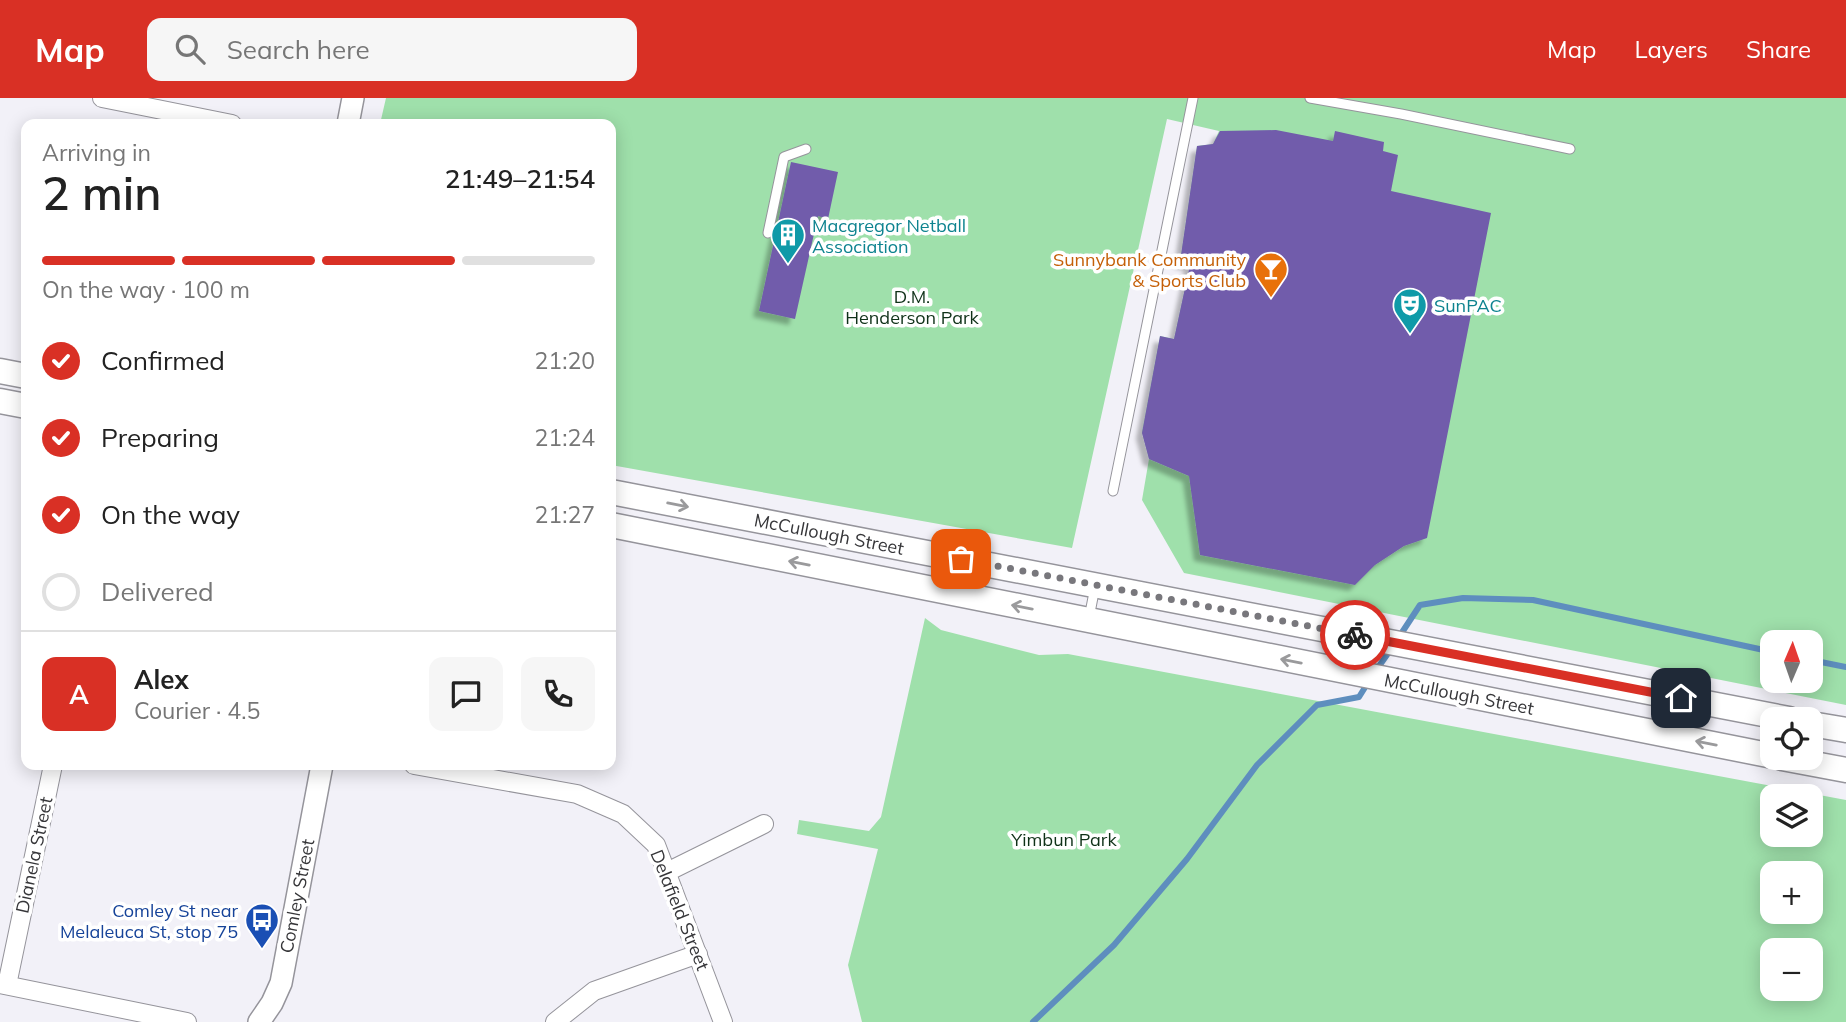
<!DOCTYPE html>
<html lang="en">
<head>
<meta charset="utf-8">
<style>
  :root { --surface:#fff; --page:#f6f6f6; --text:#222; --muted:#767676; --line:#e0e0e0; --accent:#d93025 }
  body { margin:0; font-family:Mulish,sans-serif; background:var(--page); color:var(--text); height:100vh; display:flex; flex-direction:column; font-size:26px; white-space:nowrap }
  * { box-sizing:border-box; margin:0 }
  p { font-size:23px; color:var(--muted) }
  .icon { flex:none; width:38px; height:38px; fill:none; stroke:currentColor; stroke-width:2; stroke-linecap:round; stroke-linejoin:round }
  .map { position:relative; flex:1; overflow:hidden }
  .drawer { position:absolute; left:21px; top:21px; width:595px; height:651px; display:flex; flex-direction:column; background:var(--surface); border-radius:14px; box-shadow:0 4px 18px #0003 }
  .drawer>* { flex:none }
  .needle { width:46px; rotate:2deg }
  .fabs { position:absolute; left:1760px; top:532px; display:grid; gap:14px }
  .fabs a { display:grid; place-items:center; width:63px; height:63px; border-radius:14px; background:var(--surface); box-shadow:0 4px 18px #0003; font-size:35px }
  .pin { position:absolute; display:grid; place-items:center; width:60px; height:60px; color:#fff; margin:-30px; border-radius:14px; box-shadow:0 4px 10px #0006 }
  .courier { position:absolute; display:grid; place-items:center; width:70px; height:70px; margin:-35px; border:5px solid #d93025; border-radius:50%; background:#fff; color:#222; box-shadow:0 2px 9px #0007 }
  .overview em { font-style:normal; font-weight:600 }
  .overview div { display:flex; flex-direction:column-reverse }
  .overview { display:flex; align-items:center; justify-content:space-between; height:119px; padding:0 21px }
  h1 { font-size:46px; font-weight:600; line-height:52px }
  .bar { display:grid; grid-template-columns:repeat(4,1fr); gap:10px 7px; align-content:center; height:84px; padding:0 21px }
  .bar i { height:9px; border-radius:5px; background:var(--line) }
  .bar .on { background:var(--accent) }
  .bar p { grid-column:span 4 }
  .line { display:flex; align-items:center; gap:18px; padding:0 21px; border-top:2px solid var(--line) }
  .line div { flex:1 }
  .round { display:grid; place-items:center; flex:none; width:74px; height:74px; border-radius:14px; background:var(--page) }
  ol { padding:0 21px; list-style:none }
  li { display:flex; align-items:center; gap:21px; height:77px }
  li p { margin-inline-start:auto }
  li .icon { padding:7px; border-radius:50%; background:var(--accent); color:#fff; stroke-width:4 }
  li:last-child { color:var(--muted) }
  li i { width:38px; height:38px; border:4px solid var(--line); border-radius:50% }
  header { display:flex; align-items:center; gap:42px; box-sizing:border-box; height:98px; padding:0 35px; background:var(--accent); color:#fff }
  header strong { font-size:33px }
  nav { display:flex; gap:38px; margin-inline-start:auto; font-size:24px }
  .search { width:490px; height:63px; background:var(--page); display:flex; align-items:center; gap:18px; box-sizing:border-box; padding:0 24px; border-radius:14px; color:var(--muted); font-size:26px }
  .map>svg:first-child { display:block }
  .green { fill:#9fe0ab; fill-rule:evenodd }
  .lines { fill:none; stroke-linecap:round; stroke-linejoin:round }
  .stream { stroke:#5e8ebe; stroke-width:6 }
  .building { fill:#715cab; filter:url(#shadow) }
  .service-casing { stroke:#95949b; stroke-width:11 }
  .minor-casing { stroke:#95949b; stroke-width:20 }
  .tertiary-casing { stroke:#95949b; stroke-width:24 }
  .secondary-casing { stroke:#95949b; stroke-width:27 }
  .service { stroke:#fff; stroke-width:9 }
  .minor { stroke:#fff; stroke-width:18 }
  .tertiary { stroke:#fff; stroke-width:21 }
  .secondary { stroke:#fff; stroke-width:24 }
  .oneway { stroke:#9a9a9c }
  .done { stroke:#78777c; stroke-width:7; stroke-dasharray:0 12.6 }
  .route { stroke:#d93025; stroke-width:9 }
  .labels { text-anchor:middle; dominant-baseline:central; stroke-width:7; stroke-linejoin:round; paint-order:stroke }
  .culture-label { font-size:18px; fill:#0d838f; stroke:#fff; text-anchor:start }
  .food-label { font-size:18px; fill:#c56008; stroke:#fff; text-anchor:end }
  .park-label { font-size:18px; fill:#0f3118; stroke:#fff }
  .street-label { font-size:18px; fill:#363639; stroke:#fff }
  .transit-label { font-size:18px; fill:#164399; stroke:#fff; text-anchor:end }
</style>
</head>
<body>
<header>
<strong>Map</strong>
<div class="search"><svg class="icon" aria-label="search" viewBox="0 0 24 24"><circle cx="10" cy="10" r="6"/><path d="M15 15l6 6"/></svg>Search here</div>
<nav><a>Map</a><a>Layers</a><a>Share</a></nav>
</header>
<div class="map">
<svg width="1846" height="924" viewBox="0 0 1846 924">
  <defs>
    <filter id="shadow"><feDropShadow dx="-6" dy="6" stdDeviation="2" flood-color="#0004"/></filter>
  </defs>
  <rect width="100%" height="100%" fill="#f2f1f8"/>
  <g class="green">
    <path d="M386,0H1846V607L1184,475L1142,402L1149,361L1142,334L1160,238L1174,241L1190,167L1180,164L1197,48L1213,46L1219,33L1167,21L1072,450L611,367V26H380ZM1773,544H1811V583H1773Z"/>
    <path d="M925,520L941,532L1039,557L1068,556L1846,702V924H862L848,867L878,751L797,736L799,722L869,733L881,719ZM1773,698H1811V737H1773ZM1773,775H1811V814H1773ZM1773,852H1811V891H1773Z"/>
  </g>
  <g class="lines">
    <g class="stream">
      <polyline points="1399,539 1420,507 1463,500 1533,502 1773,554"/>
      <polyline points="1811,562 1846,569"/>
      <polyline points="1375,574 1391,551"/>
      <polyline points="1033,924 1114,847 1187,761 1257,667 1317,607 1359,599 1369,583"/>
    </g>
  </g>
  <g class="building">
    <polygon points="1276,32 1333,43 1335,33 1384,44 1383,53 1398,57 1391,93 1491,115 1427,440 1404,448 1375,467 1355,487 1200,457 1189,378 1149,361 1142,335 1160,238 1174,241 1190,167 1180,164 1197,48 1213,46 1220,33"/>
    <polygon points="791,64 838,74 828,121 818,118 795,221 759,213"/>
  </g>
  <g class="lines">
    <g class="service-casing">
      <g id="service">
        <polyline points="1310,0 1401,16 1570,51"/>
        <polyline points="768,135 784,59 806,51"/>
        <polyline points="1113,393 1193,0"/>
        <polyline points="1089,520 1095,489"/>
      </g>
    </g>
    <g class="minor-casing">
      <g id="minor">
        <polyline points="102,0 232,26"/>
        <polyline points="414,667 577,696 623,716 656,747 723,924"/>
        <polyline points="667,774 764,726"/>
        <polyline points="0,886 187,924"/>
        <polyline points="7,887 53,667"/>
        <polyline points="555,924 594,893 698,856"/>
      </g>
    </g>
    <g class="tertiary-casing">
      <g id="tertiary">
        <polyline points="348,26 353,0"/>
        <polyline points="259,924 272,905 281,885 322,667"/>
      </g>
    </g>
    <g class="secondary-casing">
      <g id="secondary">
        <polyline points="0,273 26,278"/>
        <polyline points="0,303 26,308"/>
        <polyline points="611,394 1789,621"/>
        <polyline points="611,427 1773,658"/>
        <polyline points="1811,626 1846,632"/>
        <polyline points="1782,660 1846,672"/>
      </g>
    </g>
    <use href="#service" class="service"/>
    <use href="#minor" class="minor"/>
    <use href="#tertiary" class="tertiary"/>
    <use href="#secondary" class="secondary"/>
  </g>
  <defs><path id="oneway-shaft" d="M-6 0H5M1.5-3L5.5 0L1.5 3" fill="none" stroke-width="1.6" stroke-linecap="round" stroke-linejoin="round" transform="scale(1.75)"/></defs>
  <g class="oneway">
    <use href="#oneway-shaft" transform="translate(678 407) rotate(11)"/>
    <use href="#oneway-shaft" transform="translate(799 465) rotate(-169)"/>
    <use href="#oneway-shaft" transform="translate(1022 509) rotate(-169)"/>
    <use href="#oneway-shaft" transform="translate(1291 563) rotate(-169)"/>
    <use href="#oneway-shaft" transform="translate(1706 645) rotate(-169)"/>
  </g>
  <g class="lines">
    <polyline class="done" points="961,461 1355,537"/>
    <polyline class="route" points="1355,537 1681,600"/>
  </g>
  <defs>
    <g id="building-pin" transform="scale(1.75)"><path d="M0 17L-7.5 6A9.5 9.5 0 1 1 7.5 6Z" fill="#0f9aa8" stroke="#fff"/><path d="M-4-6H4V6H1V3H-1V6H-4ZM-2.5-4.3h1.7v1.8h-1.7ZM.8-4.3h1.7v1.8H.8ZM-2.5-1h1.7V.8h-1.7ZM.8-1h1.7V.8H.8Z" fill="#fff"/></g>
    <g id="bar-pin" transform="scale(1.75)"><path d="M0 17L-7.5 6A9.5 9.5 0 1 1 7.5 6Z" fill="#e8710a" stroke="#fff"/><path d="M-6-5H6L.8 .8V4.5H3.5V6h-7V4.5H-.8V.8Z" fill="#fff"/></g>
    <g id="theatre-pin" transform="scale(1.75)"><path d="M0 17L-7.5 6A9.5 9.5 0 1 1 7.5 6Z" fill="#0f9aa8" stroke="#fff"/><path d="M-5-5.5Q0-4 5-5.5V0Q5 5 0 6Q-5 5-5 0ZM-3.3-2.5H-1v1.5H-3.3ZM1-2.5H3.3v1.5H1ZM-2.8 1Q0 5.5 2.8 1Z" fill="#fff"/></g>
    <g id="bus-pin" transform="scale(1.75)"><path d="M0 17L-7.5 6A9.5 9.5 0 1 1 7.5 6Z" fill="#1a4fb4" stroke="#fff"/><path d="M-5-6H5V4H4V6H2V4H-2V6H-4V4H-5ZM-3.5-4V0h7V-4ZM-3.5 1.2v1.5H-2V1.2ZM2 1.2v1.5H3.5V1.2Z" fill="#fff"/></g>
  </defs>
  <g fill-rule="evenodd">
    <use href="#building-pin" x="788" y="137"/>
    <use href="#bar-pin" x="1271" y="171"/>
    <use href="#theatre-pin" x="1410" y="207"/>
    <use href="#bus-pin" x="262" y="822"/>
  </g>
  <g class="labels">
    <g class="culture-label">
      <text x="812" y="127">Macgregor Netball<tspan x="812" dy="21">Association</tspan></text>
      <text x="1434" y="207">SunPAC</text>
    </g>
    <g class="food-label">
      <text x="1246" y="161">Sunnybank Community<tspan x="1246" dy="21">&amp; Sports Club</tspan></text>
    </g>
    <g class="park-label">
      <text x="912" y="198">D.M.<tspan x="912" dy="21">Henderson Park</tspan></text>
      <text x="1064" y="741">Yimbun Park</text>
    </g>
    <g class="street-label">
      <text transform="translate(829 436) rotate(11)">McCullough Street</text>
      <text transform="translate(1459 596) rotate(11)">McCullough Street</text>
      <text transform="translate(34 757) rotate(-78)">Dianela Street</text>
      <text transform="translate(297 798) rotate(-79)">Comley Street</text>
      <text transform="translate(680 812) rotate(68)">Delafield Street</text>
    </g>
    <g class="transit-label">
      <text x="238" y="812">Comley St near<tspan x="238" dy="21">Melaleuca St, stop 75</tspan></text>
    </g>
  </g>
</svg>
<div class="fabs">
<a><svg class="needle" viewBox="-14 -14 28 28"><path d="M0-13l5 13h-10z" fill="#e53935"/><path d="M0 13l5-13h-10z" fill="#767676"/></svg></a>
<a><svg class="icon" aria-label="locate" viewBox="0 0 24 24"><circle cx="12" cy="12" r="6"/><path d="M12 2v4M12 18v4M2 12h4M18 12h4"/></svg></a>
<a><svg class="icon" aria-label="layers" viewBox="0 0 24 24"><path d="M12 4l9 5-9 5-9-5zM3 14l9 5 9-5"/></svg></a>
<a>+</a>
<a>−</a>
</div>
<div class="pin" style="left:961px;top:461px;background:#ea580c"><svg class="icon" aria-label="bag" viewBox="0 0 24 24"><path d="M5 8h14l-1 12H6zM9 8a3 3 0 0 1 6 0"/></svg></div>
<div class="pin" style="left:1681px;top:600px;background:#1f2937"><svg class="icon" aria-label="home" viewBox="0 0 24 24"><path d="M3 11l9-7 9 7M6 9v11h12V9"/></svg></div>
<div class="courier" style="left:1355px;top:537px"><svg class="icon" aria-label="bike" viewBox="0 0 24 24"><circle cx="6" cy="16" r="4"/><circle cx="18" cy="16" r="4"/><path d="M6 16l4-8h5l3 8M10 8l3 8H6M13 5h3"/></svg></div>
<section class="drawer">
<div class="overview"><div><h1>2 min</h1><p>Arriving in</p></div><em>21:49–21:54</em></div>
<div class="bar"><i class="on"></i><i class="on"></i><i class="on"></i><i></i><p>On the way · 100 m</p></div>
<ol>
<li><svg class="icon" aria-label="check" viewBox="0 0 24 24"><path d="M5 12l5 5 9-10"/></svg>Confirmed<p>21:20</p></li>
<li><svg class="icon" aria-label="check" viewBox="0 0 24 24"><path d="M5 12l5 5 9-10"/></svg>Preparing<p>21:24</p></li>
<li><svg class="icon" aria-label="check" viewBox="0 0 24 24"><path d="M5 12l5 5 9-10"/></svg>On the way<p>21:27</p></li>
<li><i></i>Delivered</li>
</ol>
<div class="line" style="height:126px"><b class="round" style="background:var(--accent);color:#fff">A</b><div><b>Alex</b><p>Courier · 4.5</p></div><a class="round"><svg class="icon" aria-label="chat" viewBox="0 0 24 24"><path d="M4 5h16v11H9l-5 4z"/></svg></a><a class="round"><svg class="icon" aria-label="phone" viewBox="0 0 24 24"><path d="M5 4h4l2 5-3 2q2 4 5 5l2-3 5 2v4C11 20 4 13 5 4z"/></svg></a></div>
</section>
</div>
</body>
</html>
